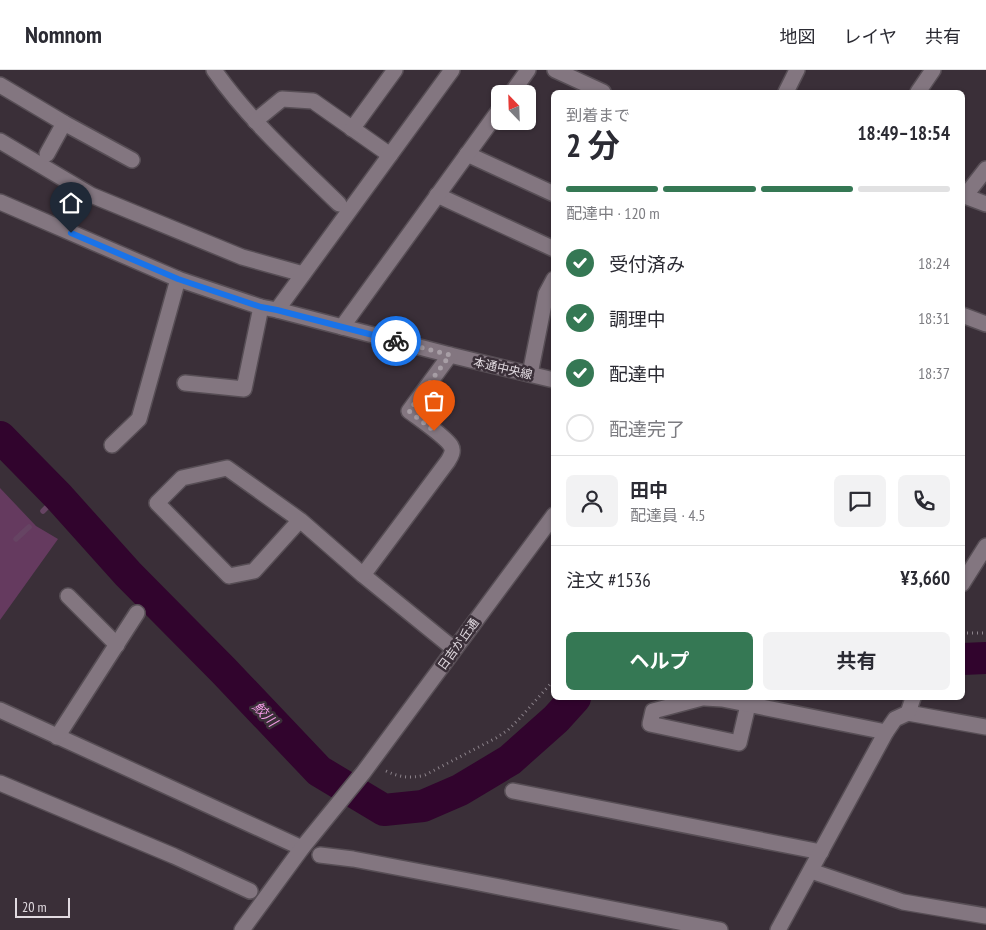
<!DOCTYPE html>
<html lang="ja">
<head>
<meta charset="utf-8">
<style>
  :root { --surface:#fff; --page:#f2f2f3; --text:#2b2b33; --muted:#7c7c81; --line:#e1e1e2; --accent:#357854 }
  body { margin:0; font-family:"PT Sans Narrow","Noto Sans JP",sans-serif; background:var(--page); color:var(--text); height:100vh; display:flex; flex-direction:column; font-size:19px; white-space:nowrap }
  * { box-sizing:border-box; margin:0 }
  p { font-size:16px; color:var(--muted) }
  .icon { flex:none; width:28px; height:28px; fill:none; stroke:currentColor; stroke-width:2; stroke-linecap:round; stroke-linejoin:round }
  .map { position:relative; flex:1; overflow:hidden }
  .drawer { position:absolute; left:551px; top:20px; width:414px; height:610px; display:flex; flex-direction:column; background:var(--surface); border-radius:8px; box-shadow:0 1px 4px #0004 }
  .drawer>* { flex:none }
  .needle { width:32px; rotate:337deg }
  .buttons { position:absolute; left:491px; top:15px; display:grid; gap:10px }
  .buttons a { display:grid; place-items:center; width:45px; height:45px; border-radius:8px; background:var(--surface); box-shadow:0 1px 4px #0004; font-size:25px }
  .scale { position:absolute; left:15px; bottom:12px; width:55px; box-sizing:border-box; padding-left:5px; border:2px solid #e1dae0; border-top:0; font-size:14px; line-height:18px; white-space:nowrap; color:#e1dae0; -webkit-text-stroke:4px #3a2f38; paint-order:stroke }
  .pin { position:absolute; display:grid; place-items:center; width:42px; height:42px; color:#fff; margin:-51px -21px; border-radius:50% 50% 50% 0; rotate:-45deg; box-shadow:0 0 5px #0007 }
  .pin .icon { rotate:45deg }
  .courier { position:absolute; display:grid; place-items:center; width:50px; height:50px; margin:-25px; border:4px solid #1a73e8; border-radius:50%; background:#fff; color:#222; box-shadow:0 1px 6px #0007 }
  .summary em { font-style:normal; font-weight:700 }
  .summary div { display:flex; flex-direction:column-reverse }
  .summary { display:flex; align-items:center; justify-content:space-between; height:85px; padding:0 15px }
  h1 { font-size:32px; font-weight:700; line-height:38px }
  .bar { display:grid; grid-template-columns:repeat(4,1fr); gap:8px 5px; align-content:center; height:60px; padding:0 15px }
  .bar i { height:6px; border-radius:4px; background:var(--line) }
  .bar .selected { background:var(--accent) }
  .bar p { grid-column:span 4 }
  .line { display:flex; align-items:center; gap:12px; padding:0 15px; border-top:1px solid var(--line) }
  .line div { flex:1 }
  .round { display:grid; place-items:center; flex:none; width:52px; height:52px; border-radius:8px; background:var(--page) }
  ol { padding:0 15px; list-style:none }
  li { display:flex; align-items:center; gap:15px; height:55px }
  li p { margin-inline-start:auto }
  li .icon { padding:5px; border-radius:50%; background:var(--accent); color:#fff; stroke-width:4 }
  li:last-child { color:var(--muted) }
  li i { width:28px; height:28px; border:2px solid var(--line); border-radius:50% }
  .button { display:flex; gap:10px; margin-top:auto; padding:10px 15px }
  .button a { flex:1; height:58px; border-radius:8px; background:var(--accent); color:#fff; font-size:20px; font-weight:700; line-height:58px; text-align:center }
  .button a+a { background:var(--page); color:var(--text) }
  header { display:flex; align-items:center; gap:30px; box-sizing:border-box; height:70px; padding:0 25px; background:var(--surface); border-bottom:1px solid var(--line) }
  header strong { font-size:24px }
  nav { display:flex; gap:28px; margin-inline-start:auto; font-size:18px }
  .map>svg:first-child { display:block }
  .green { fill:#653a5f }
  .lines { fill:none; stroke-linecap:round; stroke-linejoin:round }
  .stream { stroke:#664463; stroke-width:5.5 }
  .river { stroke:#31042d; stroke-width:32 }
  .minor-casing { stroke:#574e55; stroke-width:18 }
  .path { stroke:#8b828a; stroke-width:3; stroke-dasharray:1 4; stroke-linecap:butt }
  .minor { stroke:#837680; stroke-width:15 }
  .done { stroke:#a79ea5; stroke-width:5; stroke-dasharray:0 9 }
  .route { stroke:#1a73e8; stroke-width:6 }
  .labels { text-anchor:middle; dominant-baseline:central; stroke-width:5; stroke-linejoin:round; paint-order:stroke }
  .street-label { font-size:12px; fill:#e1dae0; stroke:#3a2f38 }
  .water-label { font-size:14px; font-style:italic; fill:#f39be6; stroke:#3a2f38 }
</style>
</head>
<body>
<header>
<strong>Nomnom</strong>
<nav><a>地図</a><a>レイヤ</a><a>共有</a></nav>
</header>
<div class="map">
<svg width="986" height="860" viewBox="0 0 986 860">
  <rect width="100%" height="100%" fill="#3a2f38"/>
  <polygon class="green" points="0,418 36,456 58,469 0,550"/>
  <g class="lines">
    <g class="stream">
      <polyline points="43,441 58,426"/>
      <polyline points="16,469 29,457"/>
    </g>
    <g class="river">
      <polyline points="0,367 58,426 128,504 224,601 319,701 384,740 423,736 460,720 510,690 556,649 575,628"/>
      <polyline points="962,589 986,588"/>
    </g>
    <g class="minor-casing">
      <g id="minor">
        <path d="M214,0C249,50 296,92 339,134"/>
        <polyline points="555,0 603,22"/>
        <polyline points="0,15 64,53 132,90"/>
        <polyline points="786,22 797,0"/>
        <polyline points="918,22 933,0"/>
        <polyline points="511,24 528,0"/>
        <polyline points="255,51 282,29 313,31 390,85"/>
        <polyline points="352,59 395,0"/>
        <polyline points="0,71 91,125 242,187 303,204"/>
        <polyline points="47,84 64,53"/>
        <polyline points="467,84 554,124"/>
        <polyline points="437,125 554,179"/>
        <polyline points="962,125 986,134"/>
        <polyline points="965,126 986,99"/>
        <polyline points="0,132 178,209 261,237 277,240 450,285 554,310"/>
        <polyline points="277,240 452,0"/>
        <polyline points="962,245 986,254"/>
        <polyline points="342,257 500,39"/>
        <polyline points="530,304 546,224 554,209"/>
        <polyline points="185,313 244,319 261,237"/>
        <polyline points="112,375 139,349 178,209"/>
        <polyline points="300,450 254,501 229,506 157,433 182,408 227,398 300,450 363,505 454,579"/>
        <path d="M363,505L448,391C451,386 454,381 451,376C446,367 418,348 409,341L450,285"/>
        <polyline points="962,514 986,476"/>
        <polyline points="68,526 117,575"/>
        <polyline points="702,628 653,641 650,654 739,673 748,635"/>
        <polyline points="705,628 722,629 886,662"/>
        <polyline points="0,640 302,778"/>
        <polyline points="908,643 986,657"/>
        <polyline points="57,667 137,543"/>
        <polyline points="0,713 174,786 250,821"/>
        <polyline points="513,721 821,782"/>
        <polyline points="320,785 353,789 469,811 720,860"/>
        <polyline points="811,801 903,832 986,846"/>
        <polyline points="242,860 302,778 363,703 554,445"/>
        <polyline points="778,860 886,662 895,649 908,643 913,628"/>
      </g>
    </g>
    <g class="path">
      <polyline points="962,563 986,563"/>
      <path d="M386,701C399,707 410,709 425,705L496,668L508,660L519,649L554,610"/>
    </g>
    <use href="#minor" class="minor"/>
  </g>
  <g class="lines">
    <polyline class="done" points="396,271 450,285 409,341 434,361"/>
    <polyline class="route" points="71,163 178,209 261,237 277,240 396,271"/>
  </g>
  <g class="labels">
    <g class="street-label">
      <text transform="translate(503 298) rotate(13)">本通中央線</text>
      <text transform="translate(458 574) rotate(-54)">日吉が丘通</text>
    </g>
    <g class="water-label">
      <text transform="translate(265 644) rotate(46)">鮫川</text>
    </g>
  </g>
</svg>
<div class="buttons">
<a><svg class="needle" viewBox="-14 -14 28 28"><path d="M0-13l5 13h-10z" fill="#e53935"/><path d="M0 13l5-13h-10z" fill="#7c7c81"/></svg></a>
</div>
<div class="scale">20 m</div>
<div class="pin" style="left:434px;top:361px;background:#ea580c"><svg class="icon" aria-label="bag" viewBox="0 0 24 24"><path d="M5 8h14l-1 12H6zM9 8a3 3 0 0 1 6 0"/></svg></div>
<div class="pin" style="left:71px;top:163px;background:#1f2937"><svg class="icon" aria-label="home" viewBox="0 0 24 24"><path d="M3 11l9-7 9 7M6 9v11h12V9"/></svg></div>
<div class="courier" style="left:396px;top:271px"><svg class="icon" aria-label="bike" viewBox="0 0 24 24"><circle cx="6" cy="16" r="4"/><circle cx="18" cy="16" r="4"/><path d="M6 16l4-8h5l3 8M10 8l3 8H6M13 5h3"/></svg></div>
<section class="drawer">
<div class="summary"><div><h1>2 分</h1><p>到着まで</p></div><em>18:49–18:54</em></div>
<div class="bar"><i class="selected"></i><i class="selected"></i><i class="selected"></i><i></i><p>配達中 · 120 m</p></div>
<ol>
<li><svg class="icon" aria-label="check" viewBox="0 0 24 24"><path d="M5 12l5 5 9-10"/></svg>受付済み<p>18:24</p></li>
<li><svg class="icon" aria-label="check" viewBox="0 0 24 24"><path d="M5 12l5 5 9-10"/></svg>調理中<p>18:31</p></li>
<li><svg class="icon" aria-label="check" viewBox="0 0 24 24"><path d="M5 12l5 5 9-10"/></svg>配達中<p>18:37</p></li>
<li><i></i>配達完了</li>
</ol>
<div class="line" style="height:90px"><a class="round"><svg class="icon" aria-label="person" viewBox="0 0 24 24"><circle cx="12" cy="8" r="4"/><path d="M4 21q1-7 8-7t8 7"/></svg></a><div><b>田中</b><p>配達員 · 4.5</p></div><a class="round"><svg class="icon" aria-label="chat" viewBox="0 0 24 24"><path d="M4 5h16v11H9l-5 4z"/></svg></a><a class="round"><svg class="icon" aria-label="phone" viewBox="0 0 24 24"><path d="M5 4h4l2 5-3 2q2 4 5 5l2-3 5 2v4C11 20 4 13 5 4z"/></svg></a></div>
<div class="line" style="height:65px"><div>注文 #1536</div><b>¥3,660</b></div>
<div class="button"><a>ヘルプ</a><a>共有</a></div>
</section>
</div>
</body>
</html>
